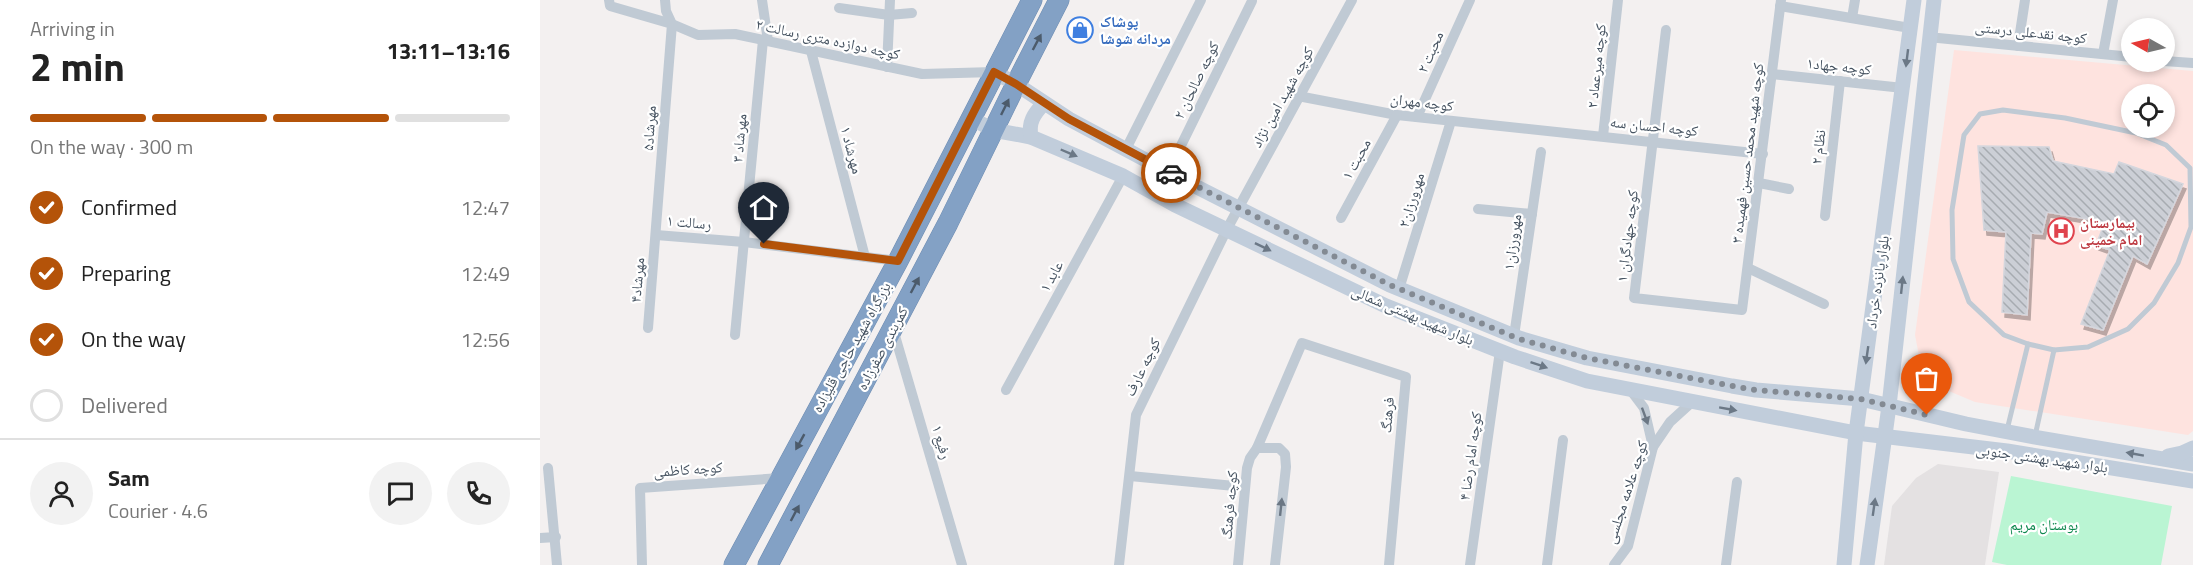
<!DOCTYPE html>
<html lang="en">
<head>
<meta charset="utf-8">
<style>
  :root { --surface:#fff; --page:#f2f2f2; --text:#222; --muted:#767676; --line:#e0e0e0; --accent:#b45309 }
  body { margin:0; font-family:"Titillium Web","Noto Naskh Arabic",sans-serif; background:var(--page); color:var(--text); height:100vh; display:flex; flex-direction:column; font-size:22px; white-space:nowrap }
  * { box-sizing:border-box; margin:0 }
  p { font-size:20px; color:var(--muted) }
  .icon { flex:none; width:33px; height:33px; fill:none; stroke:currentColor; stroke-width:2; stroke-linecap:round; stroke-linejoin:round }
  .map { position:relative; flex:1; overflow:hidden }
  .details { display:flex; flex-direction:column; background:var(--surface); width:540px }
  .details>* { flex:none }
  .needle { width:39px; rotate:278deg }
  .controls { position:absolute; left:1581px; top:18px; display:grid; gap:12px }
  .controls a { display:grid; place-items:center; width:54px; height:54px; border-radius:50%; background:var(--surface); box-shadow:0 3px 9px #0003; font-size:30px }
  .pin { position:absolute; display:grid; place-items:center; width:51px; height:51px; color:#fff; margin:-62px -26px; border-radius:50% 50% 50% 0; rotate:-45deg; box-shadow:0 0 6px #0007 }
  .pin .icon { rotate:45deg }
  .courier { position:absolute; display:grid; place-items:center; width:60px; height:60px; margin:-30px; border:4px solid #b45309; border-radius:50%; background:#fff; color:#222; box-shadow:0 2px 8px #0007 }
  .summary em { font-style:normal; font-weight:700 }
  .summary div { display:flex; flex-direction:column-reverse }
  .summary { display:flex; align-items:center; justify-content:space-between; height:102px; padding:0 30px }
  h1 { font-size:39px; font-weight:700; line-height:45px }
  .bar { display:grid; grid-template-columns:repeat(4,1fr); gap:9px 6px; align-content:center; height:72px; padding:0 30px }
  .bar i { height:8px; border-radius:4px; background:var(--line) }
  .bar .current { background:var(--accent) }
  .bar p { grid-column:span 4 }
  .line { display:flex; align-items:center; gap:15px; padding:0 30px; border-top:2px solid var(--line) }
  .line div { flex:1 }
  .round { display:grid; place-items:center; flex:none; width:63px; height:63px; border-radius:32px; background:var(--page) }
  ol { padding:0 30px; list-style:none }
  li { display:flex; align-items:center; gap:18px; height:66px }
  li p { margin-inline-start:auto }
  li .icon { padding:6px; border-radius:50%; background:var(--accent); color:#fff; stroke-width:4 }
  li:last-child { color:var(--muted) }
  li i { width:33px; height:33px; border:3px solid var(--line); border-radius:50% }
  main { display:flex; flex:1; min-height:0 }
  .map>svg:first-child { display:block }
  .education { fill:#e4e1e2 }
  .medical { fill:#fee3df; fill-rule:evenodd }
  .park { fill:#baf5d3 }
  .building { fill:url(#building-back-hatch); stroke:#d4d6dd; stroke-width:1.5; filter:url(#shadow) }
  .lines { fill:none; stroke-linecap:round; stroke-linejoin:round }
  .highway-casing { stroke:#6e8cb1; stroke-width:21 }
  .lane { stroke:#c0cad4; stroke-width:5 }
  .street { stroke:#c0cad4; stroke-width:10 }
  .secondary { stroke:#c1cddb; stroke-width:15 }
  .highway { stroke:#83a1c5; stroke-width:20 }
  .oneway { fill:#4c5b6b }
  .oneway2 { fill:#6b7886 }
  .oneway3 { fill:#6b7784 }
  .done { stroke:#838a93; stroke-width:6; stroke-dasharray:0 10.8 }
  .route { stroke:#b45309; stroke-width:8 }
  .labels { text-anchor:middle; dominant-baseline:central; stroke-width:4.5; stroke-linejoin:round; paint-order:stroke }
  .shop-label { font-size:15px; font-weight:bold; fill:#366cbe; stroke:#fff; text-anchor:start }
  .street-label { font-size:15px; fill:#465361; stroke:#fff }
  .health-label { font-size:15px; font-weight:bold; fill:#be3a42; stroke:#fff; text-anchor:start }
  .park-label { font-size:15px; fill:#0c874d; stroke:#fff }
</style>
</head>
<body>
<main>
<section class="details">
<div class="summary"><div><h1>2 min</h1><p>Arriving in</p></div><em>13:11–13:16</em></div>
<div class="bar"><i class="current"></i><i class="current"></i><i class="current"></i><i></i><p>On the way · 300 m</p></div>
<ol>
<li><svg class="icon" aria-label="check" viewBox="0 0 24 24"><path d="M5 12l5 5 9-10"/></svg>Confirmed<p>12:47</p></li>
<li><svg class="icon" aria-label="check" viewBox="0 0 24 24"><path d="M5 12l5 5 9-10"/></svg>Preparing<p>12:49</p></li>
<li><svg class="icon" aria-label="check" viewBox="0 0 24 24"><path d="M5 12l5 5 9-10"/></svg>On the way<p>12:56</p></li>
<li><i></i>Delivered</li>
</ol>
<div class="line" style="height:108px"><a class="round"><svg class="icon" aria-label="person" viewBox="0 0 24 24"><circle cx="12" cy="8" r="4"/><path d="M4 21q1-7 8-7t8 7"/></svg></a><div><b>Sam</b><p>Courier · 4.6</p></div><a class="round"><svg class="icon" aria-label="chat" viewBox="0 0 24 24"><path d="M4 5h16v11H9l-5 4z"/></svg></a><a class="round"><svg class="icon" aria-label="phone" viewBox="0 0 24 24"><path d="M5 4h4l2 5-3 2q2 4 5 5l2-3 5 2v4C11 20 4 13 5 4z"/></svg></a></div>
</section>
<div class="map">
<svg width="1653" height="565" viewBox="0 0 1653 565">
  <defs>
    <pattern id="building-back-hatch" width="6" height="6" patternUnits="userSpaceOnUse" patternTransform="scale(1.5)"><rect width="6" height="6" fill="#cccfd6"/><path d="M-1 5l2 2M0 0l6 6M5-1l2 2" fill="none" stroke="#a7abb1"/></pattern>
    <filter id="shadow"><feDropShadow dx="3" dy="5" stdDeviation="0" flood-color="#0004"/></filter>
  </defs>
  <rect width="100%" height="100%" fill="#f3f0f0"/>
  <polygon class="education" points="1398,464 1459,472 1445,565 1344,565 1352,506 1376,478"/>
  <path class="medical" d="M1414,50L1653,71V431L1648,435L1435,402L1404,389L1380,361L1375,335ZM1592,94H1624V128H1592Z"/>
  <polygon class="park" points="1471,476 1632,506 1621,565 1467,565 1452,562"/>
  <polygon class="building" points="1438,146 1509,147 1513,161 1574,174 1579,162 1643,184 1607,264 1593,256 1563,330 1541,324 1570,250 1556,245 1565,222 1507,212 1502,234 1491,233 1487,315 1462,312 1466,232 1444,230"/>
  <g class="lines">
    <g class="highway-casing">
      <g id="highway">
        <polyline points="194,565 358,261 492,0"/>
        <polyline points="228,565 408,223 476,84 519,0"/>
      </g>
    </g>
    <g class="lane">
      <polygon points="1463,110 1525,118 1596,133 1626,145 1650,168 1651,227 1638,263 1614,303 1588,329 1548,347 1514,350 1488,344 1464,335 1429,302 1413,259 1412,210 1424,135 1440,114"/>
      <polyline points="1467,430 1488,344"/>
      <polyline points="1495,436 1514,350"/>
    </g>
    <g class="street">
      <polyline points="69,0 70,6 132,24 108,328"/>
      <polyline points="125,0 126,11 132,24 158,35 195,34 382,74 454,72"/>
      <polyline points="222,0 228,41"/>
      <polyline points="1240,6 1370,28"/>
      <polyline points="299,8 349,15 372,13"/>
      <polyline points="1312,18 1315,0"/>
      <polyline points="1126,30 1094,298 1202,310 1241,0"/>
      <polyline points="1388,37 1592,57"/>
      <polyline points="1478,46 1485,0"/>
      <polyline points="271,51 325,257"/>
      <polyline points="1563,54 1573,0"/>
      <polyline points="1624,61 1653,63"/>
      <polyline points="347,67 350,0"/>
      <polyline points="1232,74 1363,88"/>
      <polyline points="758,96 857,115 1223,154"/>
      <polyline points="877,117 930,0"/>
      <polyline points="1063,136 1078,0"/>
      <polyline points="586,149 661,0"/>
      <polyline points="628,172 712,1"/>
      <polyline points="1219,183 1249,189"/>
      <polyline points="938,209 992,214"/>
      <polyline points="1285,216 1300,81"/>
      <polyline points="801,218 857,115"/>
      <polyline points="116,235 204,242 358,261"/>
      <polyline points="1208,268 1284,304"/>
      <polyline points="859,289 911,121"/>
      <polyline points="353,329 422,565"/>
      <polyline points="195,335 223,40"/>
      <polyline points="974,336 1001,152"/>
      <polyline points="1089,388 1104,408 1113,447"/>
      <polyline points="466,390 583,176"/>
      <polyline points="717,448 762,343 866,377 849,565"/>
      <polyline points="8,468 17,565"/>
      <polyline points="590,476 705,487"/>
      <polyline points="0,538 16,537"/>
      <polyline points="102,565 100,488 240,478"/>
      <polyline points="579,565 596,415 687,229 812,0"/>
      <polyline points="698,565 707,468 710,458 717,448 739,448 745,454 746,467 735,565"/>
      <polyline points="930,565 960,351"/>
      <polyline points="1007,565 1023,440"/>
      <polyline points="1074,565 1088,546 1113,447 1130,422 1152,402"/>
      <polyline points="1186,565 1197,482"/>
    </g>
    <g class="secondary">
      <polyline points="454,72 476,84 529,119 645,181 850,285 979,338 1047,358 1192,386 1216,390 1321,399 1426,424 1494,437 1653,464"/>
      <polyline points="431,118 453,130 491,137 583,176 635,205 846,306 975,357 1047,381 1316,433 1467,451 1653,481"/>
      <path d="M491,137C488,122 494,114 504,103"/>
      <polyline points="1628,456 1642,453 1653,448"/>
      <polyline points="1304,565 1316,433 1374,0"/>
      <polyline points="1327,565 1349,406 1394,0"/>
    </g>
    <use href="#highway" class="highway"/>
  </g>
  <defs><path id="oneway-solid" d="M-6-.8H1V-3.2L6.5 0L1 3.2V.8H-6Z" transform="scale(1.5)"/></defs>
  <g class="oneway">
    <use href="#oneway-solid" transform="translate(497 42) rotate(-62)"/>
    <use href="#oneway-solid" transform="translate(465 107) rotate(-64)"/>
    <use href="#oneway-solid" transform="translate(375 285) rotate(-62)"/>
    <use href="#oneway-solid" transform="translate(260 442) rotate(119)"/>
    <use href="#oneway-solid" transform="translate(255 513) rotate(-62)"/>
  </g>
  <g class="oneway2">
    <use href="#oneway-solid" transform="translate(1367 58) rotate(97)"/>
    <use href="#oneway-solid" transform="translate(529 153) rotate(23)"/>
    <use href="#oneway-solid" transform="translate(723 247) rotate(26)"/>
    <use href="#oneway-solid" transform="translate(1362 285) rotate(-84)"/>
    <use href="#oneway-solid" transform="translate(1327 355) rotate(98)"/>
    <use href="#oneway-solid" transform="translate(999 365) rotate(19)"/>
    <use href="#oneway-solid" transform="translate(1188 409) rotate(10)"/>
    <use href="#oneway-solid" transform="translate(1595 454) rotate(-170)"/>
    <use href="#oneway-solid" transform="translate(1334 507) rotate(-82)"/>
  </g>
  <g class="oneway3">
    <use href="#oneway-solid" transform="translate(1105 416) rotate(70)"/>
    <use href="#oneway-solid" transform="translate(741 507) rotate(-84)"/>
  </g>
  <g class="lines">
    <polyline class="done" points="631,173 850,285 979,339 1047,358 1192,386 1216,390 1321,399 1387,415"/>
    <polyline class="route" points="224,244 358,261 454,72 476,84 529,119 631,173"/>
  </g>
  <defs>
    <g id="shop-ring" transform="scale(1.35)"><circle r="9.5" fill="#fff" stroke="#3f7fe0" stroke-width="1.5"/><path d="M-5-2.5h2.3a2.7 3.5 0 0 1 5.4 0H5L5.5 6h-11ZM-1.5-2.5h3a1.5 2.3 0 0 0-3 0Z" fill="#3f7fe0"/></g>
    <g id="hospital-ring" transform="scale(1.35)"><circle r="9.5" fill="#fff" stroke="#e0444e" stroke-width="1.5"/><path d="M-5-5h3v3.5h4V-5h3V5h-3V1.5h-4V5h-3Z" fill="#e0444e"/></g>
  </defs>
  <g fill-rule="evenodd">
    <use href="#shop-ring" x="540" y="30"/>
    <use href="#hospital-ring" x="1521" y="231"/>
  </g>
  <g class="labels">
    <g class="shop-label">
      <text x="560" y="21">پوشاک<tspan x="560" dy="17">مردانه شوشا</tspan></text>
    </g>
    <g class="street-label">
      <text transform="translate(1491 32) rotate(6)">کوچه نقدعلی درستی</text>
      <text transform="translate(288 39) rotate(12)">کوچه دوازده متری رسالت ۲</text>
      <text transform="translate(890 52) rotate(-66)">محبت ۲</text>
      <text transform="translate(1056 66) rotate(-84)">کوچه میرعماد ۲</text>
      <text transform="translate(1299 66) rotate(6)">کوچه جهاد۱</text>
      <text transform="translate(656 80) rotate(-64)">کوچه صالحان ۲</text>
      <text transform="translate(742 97) rotate(-61)">کوچه شهید امین نژاد</text>
      <text transform="translate(882 102) rotate(7)">کوچه مهران</text>
      <text transform="translate(1114 126) rotate(6)">کوچه احسان سه</text>
      <text transform="translate(109 128) rotate(-86)">مهرشاد۵</text>
      <text transform="translate(199 138) rotate(-85)">مهرشاد ۳</text>
      <text transform="translate(1278 147) rotate(-83)">نظام ۲</text>
      <text transform="translate(312 150) rotate(75)">مهرشاد ۱</text>
      <text transform="translate(1207 153) rotate(-83)">کوچه شهید محمد حسین فهمیده ۳</text>
      <text transform="translate(816 159) rotate(-61)">محبت ۱</text>
      <text transform="translate(871 200) rotate(-73)">مهرورزان۲</text>
      <text transform="translate(149 222) rotate(5)">رسالت ۱</text>
      <text transform="translate(1087 236) rotate(-83)">کوچه جهادگران ۱</text>
      <text transform="translate(972 242) rotate(-82)">مهرورزان۱</text>
      <text transform="translate(511 276) rotate(-61)">عابد ۱</text>
      <text transform="translate(97 280) rotate(-85)">مهرشاد۴</text>
      <text transform="translate(1337 282) rotate(-82)">بلوار پانزده خرداد</text>
      <text transform="translate(873 315) rotate(23)">بلوار شهید بهشتی شمالی</text>
      <text transform="translate(311 347) rotate(-61)">بزرگراه شهید حاجی قلیزاده</text>
      <text transform="translate(342 348) rotate(-62)">کمربندی صفرزاده</text>
      <text transform="translate(602 367) rotate(-64)">کوچه عارف</text>
      <text transform="translate(847 415) rotate(-85)">فرهنگ</text>
      <text transform="translate(402 442) rotate(74)">رفیع ۱</text>
      <text transform="translate(930 456) rotate(-82)">کوچه امام رضا ۴</text>
      <text transform="translate(1502 458) rotate(8)">بلوار شهید بهشتی جنوبی</text>
      <text transform="translate(148 469) rotate(-4)">کوچه کاظمی</text>
      <text transform="translate(1086 492) rotate(-72)">کوچه علامه مجلسی</text>
      <text transform="translate(689 505) rotate(-85)">کوچه فرهنگ</text>
    </g>
    <g class="health-label">
      <text x="1540" y="222">بیمارستان<tspan x="1540" dy="17">امام خمینی</tspan></text>
    </g>
    <g class="park-label">
      <text x="1504" y="524">بوستان مریم</text>
    </g>
  </g>
</svg>
<div class="controls">
<a><svg class="needle" viewBox="-14 -14 28 28"><path d="M0-13l5 13h-10z" fill="#e53935"/><path d="M0 13l5-13h-10z" fill="#767676"/></svg></a>
<a><svg class="icon" aria-label="locate" viewBox="0 0 24 24"><circle cx="12" cy="12" r="6"/><path d="M12 2v4M12 18v4M2 12h4M18 12h4"/></svg></a>
</div>
<div class="pin" style="left:1387px;top:415px;background:#ea580c"><svg class="icon" aria-label="bag" viewBox="0 0 24 24"><path d="M5 8h14l-1 12H6zM9 8a3 3 0 0 1 6 0"/></svg></div>
<div class="pin" style="left:224px;top:244px;background:#1f2937"><svg class="icon" aria-label="home" viewBox="0 0 24 24"><path d="M3 11l9-7 9 7M6 9v11h12V9"/></svg></div>
<div class="courier" style="left:631px;top:173px"><svg class="icon" aria-label="car" viewBox="0 0 24 24"><path d="M5 17H2v-5l4-1 3-4h7l3 4 3 1v5h-3M9 17h6M6 11h13"/><circle cx="7" cy="17" r="2"/><circle cx="17" cy="17" r="2"/></svg></div>
</div>
</main>
</body>
</html>
